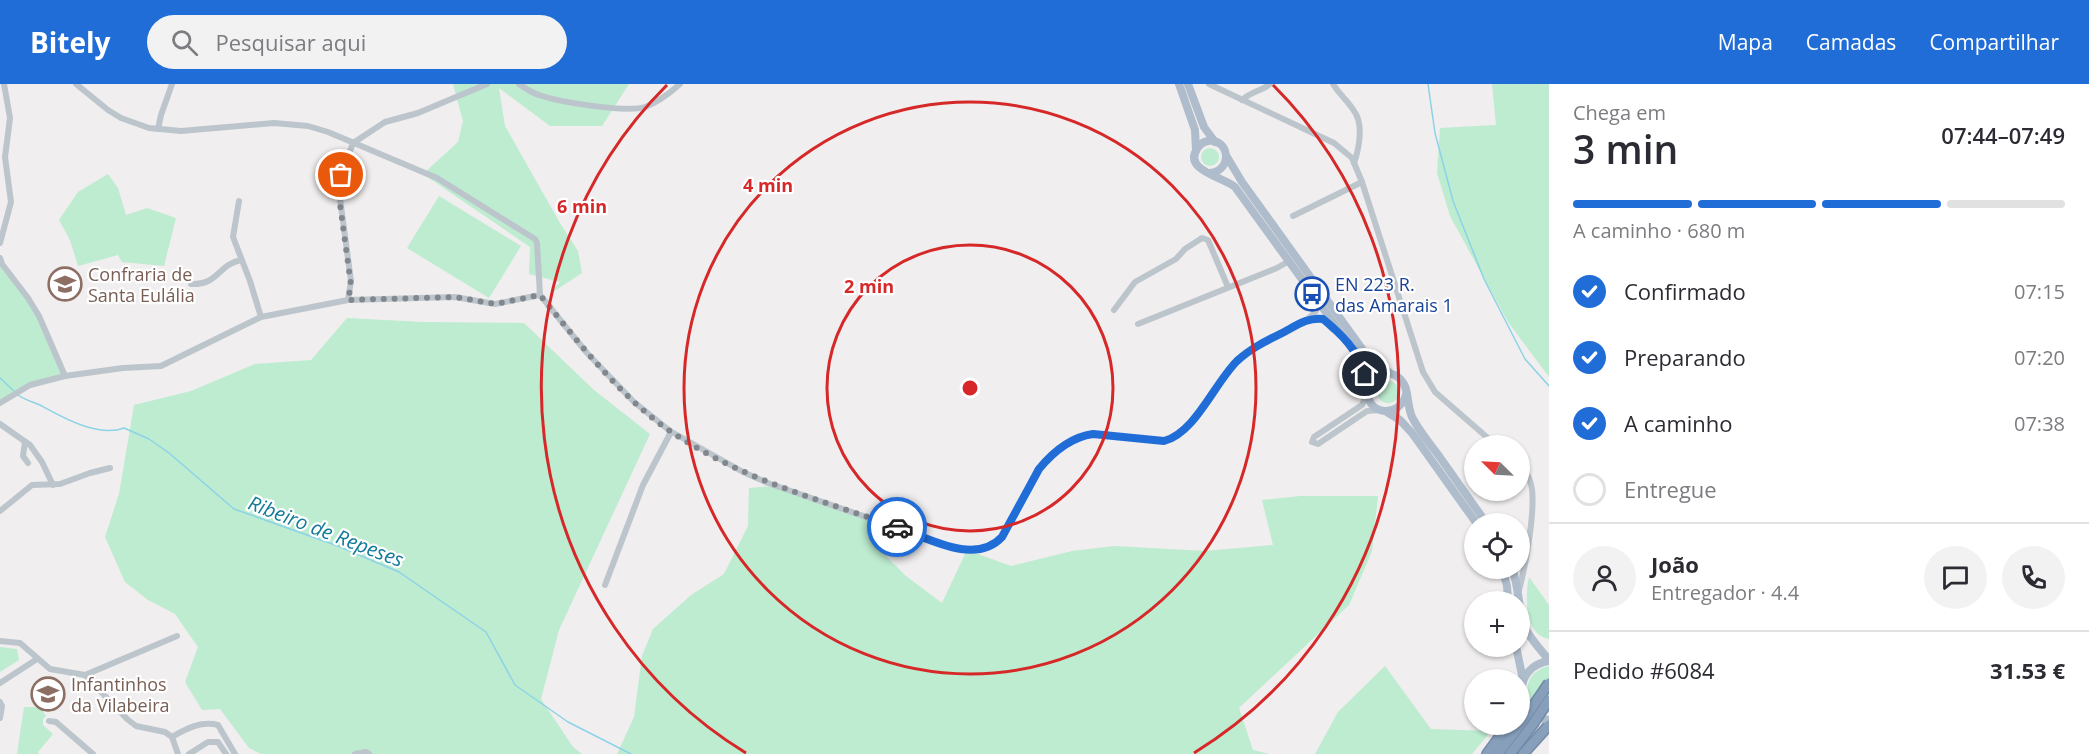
<!DOCTYPE html>
<html lang="pt">
<head>
<meta charset="utf-8">
<style>
  :root { --surface:#fff; --page:#f2f2f3; --text:#2b2b33; --muted:#7c7c81; --line:#e1e1e2; --accent:#216dd7 }
  body { margin:0; font-family:"Open Sans",sans-serif; background:var(--page); color:var(--text); height:100vh; display:flex; flex-direction:column; font-size:22px; white-space:nowrap }
  * { box-sizing:border-box; margin:0 }
  p { font-size:20px; color:var(--muted) }
  .icon { flex:none; width:33px; height:33px; fill:none; stroke:currentColor; stroke-width:2; stroke-linecap:round; stroke-linejoin:round }
  .map { position:relative; flex:1; overflow:hidden }
  .side { display:flex; flex-direction:column; background:var(--surface); width:540px }
  .side>* { flex:none }
  .needle { width:39px; rotate:294deg }
  .fabs { position:absolute; left:1464px; top:351px; display:grid; gap:12px }
  .fabs a { display:grid; place-items:center; width:66px; height:66px; border-radius:50%; background:var(--surface); box-shadow:0 2px 4px #0004; font-size:30px }
  .pin { position:absolute; display:grid; place-items:center; width:51px; height:51px; color:#fff; margin:-26px; border:3px solid #fff; border-radius:50%; box-shadow:0 2px 6px #0007 }
  .courier { position:absolute; display:grid; place-items:center; width:60px; height:60px; margin:-30px; border:4px solid #216dd7; border-radius:50%; background:#fff; color:#222; box-shadow:0 2px 8px #0007 }
  .head em { font-style:normal; font-weight:600 }
  .head div { display:flex; flex-direction:column-reverse }
  .head { display:flex; align-items:center; justify-content:space-between; height:102px; padding:0 24px }
  h1 { font-size:39px; font-weight:600; line-height:45px }
  .bar { display:grid; grid-template-columns:repeat(4,1fr); gap:9px 6px; align-content:center; height:72px; padding:0 24px }
  .bar i { height:8px; border-radius:4px; background:var(--line) }
  .bar .current { background:var(--accent) }
  .bar p { grid-column:span 4 }
  .line { display:flex; align-items:center; gap:15px; padding:0 24px; border-top:2px solid var(--line) }
  .line div { flex:1 }
  .round { display:grid; place-items:center; flex:none; width:63px; height:63px; border-radius:32px; background:var(--page) }
  ol { padding:0 24px; list-style:none }
  li { display:flex; align-items:center; gap:18px; height:66px }
  li p { margin-inline-start:auto }
  li .icon { padding:6px; border-radius:50%; background:var(--accent); color:#fff; stroke-width:4 }
  li:last-child { color:var(--muted) }
  li i { width:33px; height:33px; border:3px solid var(--line); border-radius:50% }
  header { display:flex; align-items:center; gap:36px; box-sizing:border-box; height:84px; padding:0 30px; background:var(--accent); color:#fff }
  header strong { font-size:28px }
  nav { display:flex; gap:33px; margin-inline-start:auto; font-size:21px }
  .search { width:420px; height:54px; background:var(--page); display:flex; align-items:center; gap:15px; box-sizing:border-box; padding:0 21px; border-radius:33px; color:var(--muted); font-size:22px }
  main { display:flex; flex:1; min-height:0 }
  .map>svg:first-child { display:block }
  .green { fill:#bdecd0 }
  .lines { fill:none; stroke-linecap:round; stroke-linejoin:round }
  .stream { stroke:#8cd3e7; stroke-width:1.5 }
  .highway-casing { stroke:#728aa6; stroke-width:12 }
  .minor { stroke:#bcc5cc; stroke-width:6 }
  .major { stroke:#aebccb; stroke-width:8 }
  .highway { stroke:#879fbb; stroke-width:9 }
  .highway-bridge-casing { stroke:#728aa6; stroke-width:12; stroke-linecap:butt }
  .highway-bridge { stroke:#879fbb; stroke-width:9 }
  .done { stroke:#82878e; stroke-width:6; stroke-dasharray:0 10.8 }
  .route { stroke:#216dd7; stroke-width:8 }
  .ring { fill:none; stroke:#d62828; stroke-width:3 }
  .labels { text-anchor:middle; dominant-baseline:central; stroke-width:4.5; stroke-linejoin:round; paint-order:stroke }
  .education-label { font-size:18px; fill:#785e54; stroke:#fff; text-anchor:start }
  .transit-label { font-size:18px; fill:#164399; stroke:#fff; text-anchor:start }
  .water-label { font-size:20px; font-style:italic; fill:#127b9a; stroke:#fff }
  .centre { fill:#d62828; stroke:#fff; stroke-width:3 }
  .ring-label { font-size:18px; text-anchor:middle; font-weight:bold; fill:#d62828; stroke:#fff; stroke-width:4.5; stroke-linejoin:round; paint-order:stroke }
</style>
</head>
<body>
<header>
<strong>Bitely</strong>
<div class="search"><svg class="icon" aria-label="search" viewBox="0 0 24 24"><circle cx="10" cy="10" r="6"/><path d="M15 15l6 6"/></svg>Pesquisar aqui</div>
<nav><a>Mapa</a><a>Camadas</a><a>Compartilhar</a></nav>
</header>
<main>
<div class="map">
<svg width="1549" height="670" viewBox="0 0 1549 670">
  <rect width="100%" height="100%" fill="#f0eeee"/>
  <g class="green">
    <polygon points="453,0 629,0 602,42 550,42 499,4 505,42 560,139 578,167 582,189 550,210 560,198 529,190 530,163 423,90 458,58 463,37"/>
    <polygon points="1492,0 1549,0 1549,293 1508,238 1450,132 1437,89 1440,44 1496,41"/>
    <circle cx="1210" cy="73" r="9"/>
    <polygon points="108,90 118,104 126,131 147,124 176,134 164,182 122,178 118,171 78,182 70,156 59,136 78,108"/>
    <polygon points="439,112 521,162 489,214 407,164"/>
    <polygon points="0,174 28,214 65,292 43,297 0,318"/>
    <polygon points="347,234 423,238 524,239 594,306 650,350 559,546 541,615 573,663 582,670 261,670 249,664 220,625 202,626 185,598 198,563 175,530 148,516 125,498 105,453 119,410 134,321 191,307 255,280 311,276"/>
    <circle cx="1388" cy="308" r="11"/>
    <polygon points="773,402 869,432 875,461 906,492 942,519 967,466 1011,482 1072,467 1114,462 1205,467 1273,461 1262,416 1300,412 1378,412 1372,467 1349,521 1239,624 1253,666 1269,670 617,670 634,633 642,572 653,545 691,511 724,490 748,442 749,404"/>
    <path d="M1529,493L1549,521V555C1524,551 1525,512 1529,493Z"/>
    <polygon points="0,563 17,565 19,576 0,588"/>
    <polygon points="1385,582 1431,645 1491,647 1472,670 1315,670 1338,628"/>
    <path d="M1549,582V629C1520,622 1520,589 1549,582Z"/>
    <polygon points="24,623 40,623 46,632 43,635 43,641 53,650 38,668 39,670 17,670"/>
  </g>
  <g class="lines">
    <g class="stream">
      <polyline points="1428,0 1435,49 1453,117 1484,195 1525,275 1549,302"/>
      <polyline points="0,294 15,308"/>
      <path d="M18,311C25,316 33,318 40,321C62,333 98,354 124,344L149,355L169,369L234,425L338,462L399,488L486,548L515,601L568,638L631,670"/>
    </g>
    <g class="highway-casing">
      <g id="highway">
        <polyline points="1520,620 1522,613"/>
        <polyline points="1487,670 1509,640"/>
        <polyline points="1498,670 1525,634"/>
        <polyline points="1510,670 1533,640"/>
        <polyline points="1523,670 1549,641"/>
      </g>
    </g>
    <g class="minor">
      <path d="M76,0L108,26L121,34L149,44L181,47L274,39L308,42L328,48L437,94L535,155L537,159L540,211L587,269L634,318L670,347L743,388L768,399L961,466C978,467 990,466 1002,454L1039,385C1053,368 1071,353 1093,350L1164,357C1194,349 1213,303 1234,280C1257,256 1295,251 1316,227L1317,217"/>
      <path d="M519,0C525,4 532,9 539,11C559,18 626,29 645,23C658,18 670,9 680,0"/>
      <polyline points="1209,0 1334,59 1352,74 1362,98 1423,288 1435,308 1497,362"/>
      <path d="M1333,0C1339,10 1348,17 1354,27C1364,40 1359,65 1354,79"/>
      <path d="M1242,16C1252,7 1262,7 1270,0"/>
      <polyline points="158,45 161,31 172,0"/>
      <polyline points="353,59 385,38 418,29 487,0"/>
      <polyline points="239,117 233,153 250,197 261,233"/>
      <polyline points="1293,132 1362,98"/>
      <polyline points="0,159 11,118 5,73 10,34 4,0"/>
      <polyline points="0,174 2,180 28,214 39,232 65,292"/>
      <path d="M191,200C217,202 219,180 241,176"/>
      <polyline points="348,216 351,197 339,107 341,91 353,59"/>
      <polyline points="1114,226 1135,198 1176,175 1185,165 1202,154 1208,156 1228,203"/>
      <polyline points="1309,236 1323,235 1332,245 1339,247"/>
      <polyline points="1138,240 1277,184 1289,177"/>
      <polyline points="1367,310 1362,321 1314,353 1312,358 1318,360 1367,327 1380,326"/>
      <polyline points="0,319 30,301 65,292 123,284 161,282 261,233 348,216 455,213 495,220 540,211"/>
      <polyline points="0,340 30,361 42,378 53,401"/>
      <polyline points="25,358 23,372 28,379"/>
      <polyline points="0,427 32,401 60,400 90,389 110,384"/>
      <polyline points="1520,475 1524,472 1527,466"/>
      <polyline points="605,501 643,401 671,348"/>
      <path d="M1519,506C1525,484 1538,417 1530,397C1528,391 1524,385 1520,381"/>
      <polyline points="0,557 20,559 50,585 85,591 127,635 136,642 165,648 172,653 178,670"/>
      <polyline points="85,591 177,552"/>
      <polyline points="0,599 37,575"/>
      <polyline points="0,618 2,622 0,634"/>
      <polyline points="49,637 56,638 93,670"/>
      <path d="M172,653C187,644 201,637 218,641L235,670"/>
      <polyline points="189,670 208,658 218,658 226,670"/>
      <polyline points="355,670 366,668 369,670"/>
    </g>
    <g class="major">
      <polyline points="1179,0 1195,46 1196,66"/>
      <polyline points="1188,0 1204,43 1215,58"/>
      <polyline points="1227,73 1242,98 1368,273 1390,289"/>
      <path d="M1210,89C1234,86 1229,54 1208,57C1203,58 1199,61 1197,65C1183,86 1223,93 1235,103L1362,278L1369,301"/>
      <path d="M1406,310C1401,334 1367,332 1368,308C1368,290 1390,283 1401,296C1410,305 1406,323 1413,335C1420,348 1430,360 1439,372C1455,395 1471,417 1487,440"/>
      <polyline points="1387,328 1400,336 1412,349 1477,440"/>
      <polyline points="1502,484 1507,502 1508,518"/>
      <path d="M1512,484C1519,503 1518,522 1524,541C1529,554 1540,565 1549,576"/>
      <polyline points="1516,562 1523,596"/>
      <path d="M1549,577C1513,582 1512,631 1549,636"/>
    </g>
    <use href="#highway" class="highway"/>
    <g class="highway-bridge-casing">
      <g id="highway-bridge">
        <polyline points="1525,634 1549,599"/>
        <polyline points="1533,640 1549,616"/>
      </g>
    </g>
    <use href="#highway-bridge" class="highway-bridge"/>
  </g>
  <g class="lines">
    <path class="done" d="M341,91L339,113L351,201L348,216L455,213L495,220L540,211C576,255 611,301 655,336C726,391 814,414 897,443"/>
    <path class="route" d="M897,443C928,454 975,482 1002,453L1039,385C1053,368 1071,353 1093,350L1164,357C1195,349 1214,300 1237,277C1251,264 1268,256 1284,248C1297,241 1308,233 1323,235C1340,249 1359,267 1365,290"/>
  </g>
  <g class="ring">
    <circle cx="970" cy="304" r="143"/>
    <circle cx="970" cy="304" r="286"/>
    <path d="M746 669A428 428 0 0 1 667 1M1273 1A428 428 0 0 1 1194 669"/>
  </g>
  <defs>
    <g id="school-ring" transform="scale(1.725)"><circle r="9.5" fill="#fff" stroke="#8d6e63" stroke-width="1.5"/><path d="M0-5L7-2L0 1L-7-2ZM-4 1L0 2.5L4 1V4Q0 6-4 4Z" fill="#8d6e63"/></g>
    <g id="bus-ring" transform="scale(1.725)"><circle r="9.5" fill="#fff" stroke="#1a4fb4" stroke-width="1.5"/><path d="M-5-6H5V4H4V6H2V4H-2V6H-4V4H-5ZM-3.5-4V0h7V-4ZM-3.5 1.2v1.5H-2V1.2ZM2 1.2v1.5H3.5V1.2Z" fill="#1a4fb4"/></g>
  </defs>
  <g fill-rule="evenodd">
    <use href="#school-ring" x="65" y="200"/>
    <use href="#bus-ring" x="1312" y="210"/>
    <use href="#school-ring" x="48" y="610"/>
  </g>
  <g class="labels">
    <g class="education-label">
      <text x="88" y="190">Confraria de<tspan x="88" dy="21">Santa Eulália</tspan></text>
      <text x="71" y="600">Infantinhos<tspan x="71" dy="21">da Vilabeira</tspan></text>
    </g>
    <g class="transit-label">
      <text x="1335" y="200">EN 223 R.<tspan x="1335" dy="21">das Amarais 1</tspan></text>
    </g>
    <g class="water-label">
      <text transform="translate(326 447) rotate(21)">Ribeiro de Repeses</text>
    </g>
  </g>
  <circle cx="970" cy="304" r="9" class="centre"/>
  <g class="ring-label">
    <text x="768" y="108">4 min</text>
    <text x="582" y="129">6 min</text>
    <text x="869" y="209">2 min</text>
  </g>
</svg>
<div class="fabs">
<a><svg class="needle" viewBox="-14 -14 28 28"><path d="M0-13l5 13h-10z" fill="#e53935"/><path d="M0 13l5-13h-10z" fill="#7c7c81"/></svg></a>
<a><svg class="icon" aria-label="locate" viewBox="0 0 24 24"><circle cx="12" cy="12" r="6"/><path d="M12 2v4M12 18v4M2 12h4M18 12h4"/></svg></a>
<a>+</a>
<a>−</a>
</div>
<div class="pin" style="left:341px;top:91px;background:#ea580c"><svg class="icon" aria-label="bag" viewBox="0 0 24 24"><path d="M5 8h14l-1 12H6zM9 8a3 3 0 0 1 6 0"/></svg></div>
<div class="pin" style="left:1365px;top:290px;background:#1f2937"><svg class="icon" aria-label="home" viewBox="0 0 24 24"><path d="M3 11l9-7 9 7M6 9v11h12V9"/></svg></div>
<div class="courier" style="left:897px;top:443px"><svg class="icon" aria-label="car" viewBox="0 0 24 24"><path d="M5 17H2v-5l4-1 3-4h7l3 4 3 1v5h-3M9 17h6M6 11h13"/><circle cx="7" cy="17" r="2"/><circle cx="17" cy="17" r="2"/></svg></div>
</div>
<section class="side">
<div class="head"><div><h1>3 min</h1><p>Chega em</p></div><em>07:44–07:49</em></div>
<div class="bar"><i class="current"></i><i class="current"></i><i class="current"></i><i></i><p>A caminho · 680 m</p></div>
<ol>
<li><svg class="icon" aria-label="check" viewBox="0 0 24 24"><path d="M5 12l5 5 9-10"/></svg>Confirmado<p>07:15</p></li>
<li><svg class="icon" aria-label="check" viewBox="0 0 24 24"><path d="M5 12l5 5 9-10"/></svg>Preparando<p>07:20</p></li>
<li><svg class="icon" aria-label="check" viewBox="0 0 24 24"><path d="M5 12l5 5 9-10"/></svg>A caminho<p>07:38</p></li>
<li><i></i>Entregue</li>
</ol>
<div class="line" style="height:108px"><a class="round"><svg class="icon" aria-label="person" viewBox="0 0 24 24"><circle cx="12" cy="8" r="4"/><path d="M4 21q1-7 8-7t8 7"/></svg></a><div><b>João</b><p>Entregador · 4.4</p></div><a class="round"><svg class="icon" aria-label="chat" viewBox="0 0 24 24"><path d="M4 5h16v11H9l-5 4z"/></svg></a><a class="round"><svg class="icon" aria-label="phone" viewBox="0 0 24 24"><path d="M5 4h4l2 5-3 2q2 4 5 5l2-3 5 2v4C11 20 4 13 5 4z"/></svg></a></div>
<div class="line" style="height:78px"><div>Pedido #6084</div><b>31.53 €</b></div>
</section>
</main>
</body>
</html>
